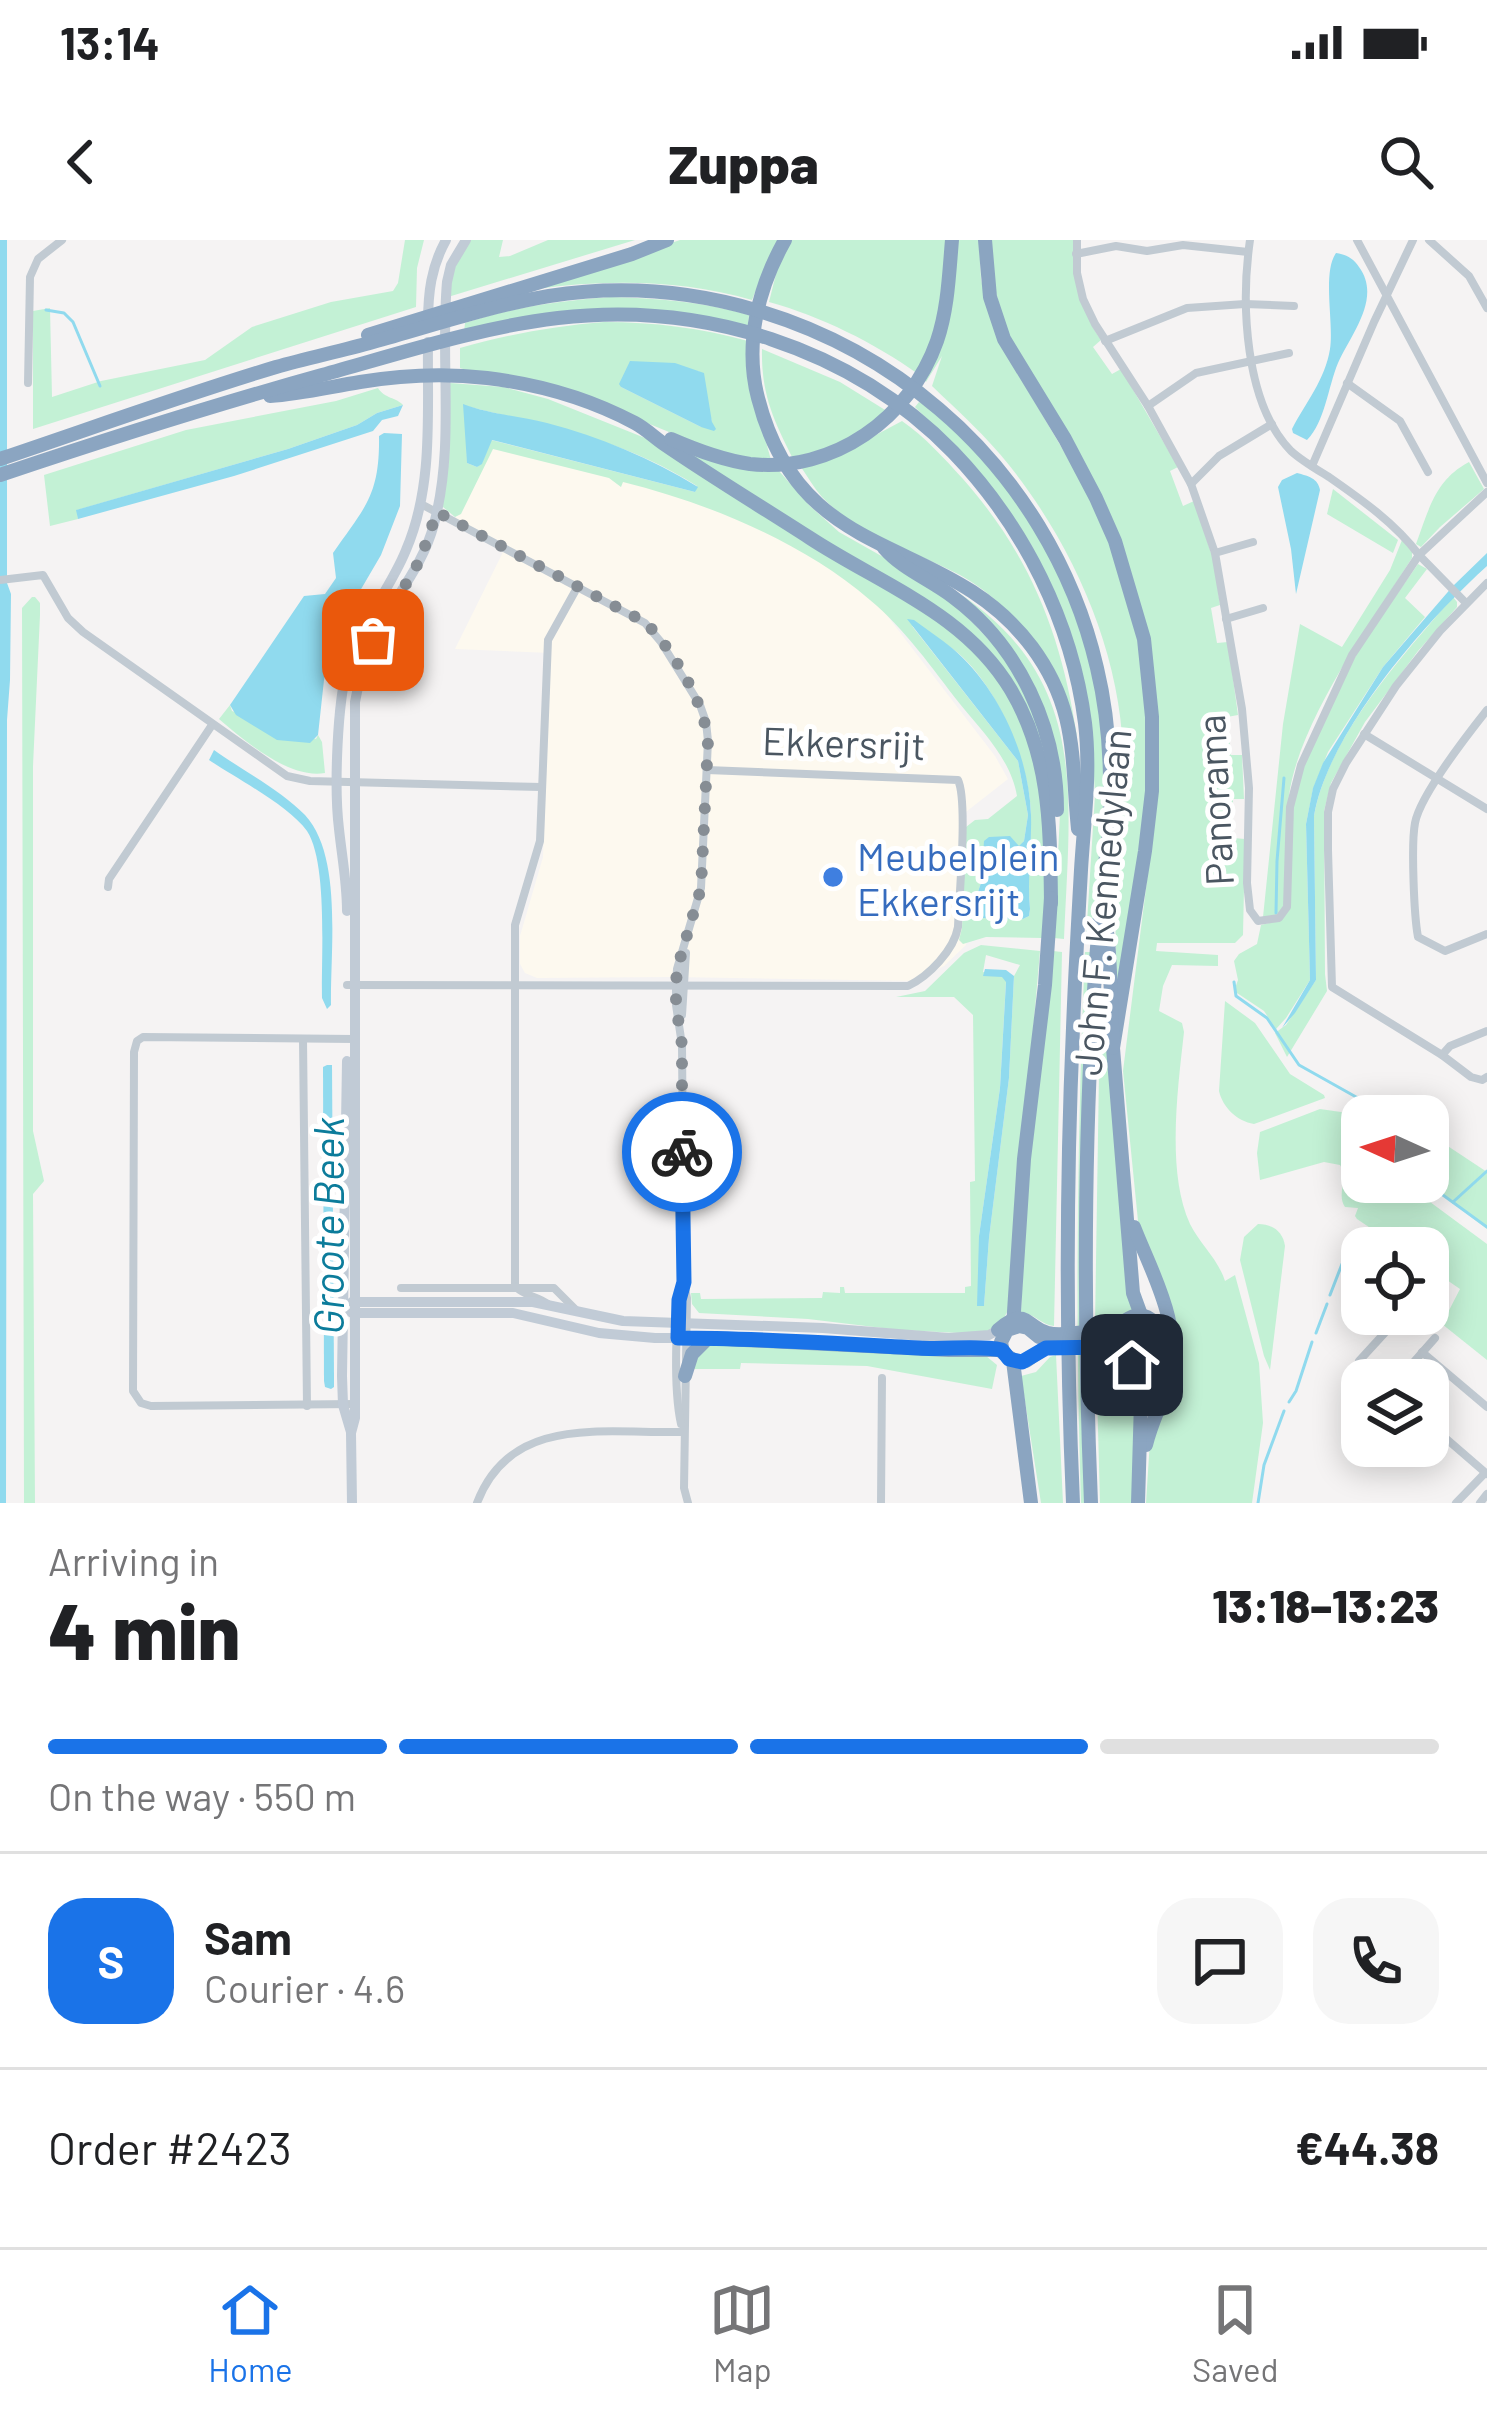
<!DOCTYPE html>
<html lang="en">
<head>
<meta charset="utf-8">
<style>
  :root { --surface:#fff; --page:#f6f6f6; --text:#202124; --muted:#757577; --line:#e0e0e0; --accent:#1a73e8 }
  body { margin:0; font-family:Barlow,sans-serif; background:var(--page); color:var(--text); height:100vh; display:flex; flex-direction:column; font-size:45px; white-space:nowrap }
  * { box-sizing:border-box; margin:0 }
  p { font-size:39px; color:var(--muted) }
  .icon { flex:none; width:66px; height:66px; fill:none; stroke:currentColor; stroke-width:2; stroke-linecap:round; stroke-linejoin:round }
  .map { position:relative; height:1263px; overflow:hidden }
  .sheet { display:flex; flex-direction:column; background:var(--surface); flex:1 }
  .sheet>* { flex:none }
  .needle { width:78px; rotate:273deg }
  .buttons { position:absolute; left:1341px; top:855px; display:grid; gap:24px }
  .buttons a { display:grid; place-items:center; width:108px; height:108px; border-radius:24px; background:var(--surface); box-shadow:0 6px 30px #0003; font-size:60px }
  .pin { position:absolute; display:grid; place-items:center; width:102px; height:102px; color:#fff; margin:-51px; border-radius:24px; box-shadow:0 6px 18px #0006 }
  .courier { position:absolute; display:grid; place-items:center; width:120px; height:120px; margin:-60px; border:9px solid #1a73e8; border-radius:50%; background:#fff; color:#222; box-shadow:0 3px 15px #0007 }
  .overview em { font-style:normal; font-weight:800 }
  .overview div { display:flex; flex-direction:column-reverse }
  .overview { display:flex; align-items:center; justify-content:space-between; height:204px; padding:0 48px }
  h1 { font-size:78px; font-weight:800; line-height:90px }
  .bar { display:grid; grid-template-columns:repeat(4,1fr); gap:18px 12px; align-content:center; height:144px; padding:0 48px }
  .bar i { height:15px; border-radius:9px; background:var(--line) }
  .bar .current { background:var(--accent) }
  .bar p { grid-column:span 4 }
  .line { display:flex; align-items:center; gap:30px; padding:0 48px; border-top:3px solid var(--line) }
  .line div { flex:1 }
  .round { display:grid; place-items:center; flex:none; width:126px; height:126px; border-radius:36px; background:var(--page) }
  .status { display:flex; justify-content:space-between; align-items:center; height:84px; padding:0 60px; background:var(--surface); direction:ltr }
  .status svg { height:33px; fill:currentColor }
  header { display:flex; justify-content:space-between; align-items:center; height:156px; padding:0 48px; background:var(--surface); font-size:54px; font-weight:800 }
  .tab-bar { display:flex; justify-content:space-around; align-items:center; height:168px; border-top:3px solid var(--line); background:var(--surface); font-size:33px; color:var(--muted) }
  .tab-bar a { display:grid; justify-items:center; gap:6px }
  .tab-bar .current { color:var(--accent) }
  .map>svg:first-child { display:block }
  .commercial { fill:#fdf9ef }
  .green { fill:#c3f1d5; fill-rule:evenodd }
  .water { fill:#90daee }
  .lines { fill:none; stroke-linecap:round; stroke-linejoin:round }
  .stream { stroke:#90daee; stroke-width:3 }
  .street { stroke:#c1cad2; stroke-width:8 }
  .secondary { stroke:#c1cbd6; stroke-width:10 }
  .highway { stroke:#8ba5c1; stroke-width:14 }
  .done { stroke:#868d94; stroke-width:12; stroke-dasharray:0 21.6 }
  .route { stroke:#1a73e8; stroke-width:15 }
  .shop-dot { fill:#3f7fe0; stroke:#fff; stroke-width:4.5 }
  .labels { text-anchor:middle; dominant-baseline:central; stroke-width:10; stroke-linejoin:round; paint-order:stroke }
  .street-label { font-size:39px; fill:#4a5661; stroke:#fff }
  .shop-label { font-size:39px; fill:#366cbe; stroke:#fff; text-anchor:start }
  .water-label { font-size:42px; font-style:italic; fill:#0c7c9b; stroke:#fff }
</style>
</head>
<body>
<div class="status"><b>13:14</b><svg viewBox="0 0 49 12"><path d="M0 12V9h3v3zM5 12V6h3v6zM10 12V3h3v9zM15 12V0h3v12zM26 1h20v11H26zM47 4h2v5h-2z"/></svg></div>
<header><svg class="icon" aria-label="back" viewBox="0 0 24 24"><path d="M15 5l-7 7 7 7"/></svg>Zuppa<svg class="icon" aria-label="search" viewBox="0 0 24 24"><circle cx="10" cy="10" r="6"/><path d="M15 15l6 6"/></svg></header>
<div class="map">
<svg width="1487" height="1263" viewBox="0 0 1487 1263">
  <rect width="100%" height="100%" fill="#f5f3f3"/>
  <polygon class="commercial" points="490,205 706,259 852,330 995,516 1008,539 962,575 966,705 944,726 914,741 672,737 537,738 525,733 520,724 520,696 543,617 551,413 455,409 506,306 455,279"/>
  <g class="green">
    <polygon points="405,0 424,0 417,28 416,67 33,189 33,71 50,68 52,157 101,141 205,120 252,87 331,62 393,51 398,43"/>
    <polygon points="469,0 503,0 499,17 510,16 548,0 635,0 448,57 455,27"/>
    <path d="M680,0H779L767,22L752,60C683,40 608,39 537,49Z"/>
    <path d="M792,0H947C944,47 938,92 918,134C875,103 820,76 769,62L778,26Z"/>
    <path d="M956,0H979L981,39L988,71L1000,103L1092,259L1111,305L1138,400L1145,447L1149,552L1117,748C1116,718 1115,687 1116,657C1118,608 1126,559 1123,510C1119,408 1072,304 1009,225C986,196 958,171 932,146L942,116L926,142L924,140Z"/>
    <path d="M990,0H1074C1077,37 1079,69 1101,100L1093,107L1112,134L1121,129L1178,227L1170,231L1183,266L1194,261L1214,322L1220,365L1211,368L1217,403L1228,402L1238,475L1227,477L1231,515H1242L1244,559H1233V598L1245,599L1243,695L1235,703H1157L1156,711L1218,715V726L1172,725L1163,746L1159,771L1182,783L1184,792C1178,847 1166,932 1190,984C1200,1004 1218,1019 1225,1041L1235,1035L1259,1123L1263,1183L1252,1263H1146L1150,1200L1175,1125L1138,981L1123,831L1158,553L1159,504L1154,445L1136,352L1010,101L992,39Z"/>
    <path d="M610,57C658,58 703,62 749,75L748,88L667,71L464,92L465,83C513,67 560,61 610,57Z"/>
    <path d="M604,82C654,82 701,88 748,101L751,148L771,220L725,215L647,183L460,128V108C508,94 555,86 604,82ZM699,131L712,182L701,187L621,147Z"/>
    <path d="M762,109L840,142L890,173L829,209L792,217C773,179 761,153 762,109Z"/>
    <path d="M450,143L503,147L548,159L655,202L969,400L1019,471L1046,556L1047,652L1042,698L986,697L963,704L959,700L962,688L966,587L975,580L988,579L1017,556C1011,520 983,492 960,464C932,428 905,389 870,360C803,302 708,263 623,242L621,247L609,238L493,209L461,274L455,277L443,267V261L449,220ZM466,166C551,187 621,198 697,246L695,252L491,200L482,223L477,227L467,223ZM912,386C925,393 941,400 953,409C996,441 1030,523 1031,575C1031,606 1027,638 1030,669L1029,676L1023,679L980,678L972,669L981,643L982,608L1019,607L1024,601L1028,575L1018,521Z"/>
    <path d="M378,148C385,159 396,157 403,165L377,173L357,185L288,209L77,270L78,279L50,286L44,235L186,190L336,161Z"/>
    <path d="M919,162C955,181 986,220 1010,252C1064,325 1099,416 1105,507C1109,571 1099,636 1093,699H1086L1095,555L1091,480L1032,306L985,239L915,167Z"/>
    <path d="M902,181C925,197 944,218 963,239C1031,316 1062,396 1077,497C1056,432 1022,369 960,335C913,310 860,297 822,257C814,248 808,237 801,227L833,218Z"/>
    <polygon points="663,201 750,230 779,231 810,266 839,292 915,335 953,362 1007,419 1044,492 1042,515 972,397"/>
    <path d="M1469,222L1484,249L1440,287L1421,307L1416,304C1429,269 1435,240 1469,222Z"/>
    <polygon points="1333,249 1398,300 1393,313 1327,274"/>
    <path d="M1402,300L1412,312V318C1371,383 1300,479 1289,555C1285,588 1287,624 1287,657L1281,671L1276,677H1263L1283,484L1300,384L1342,407L1390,330Z"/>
    <polygon points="1418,324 1427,329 1405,358 1425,377 1383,427 1328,512 1313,549 1306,584 1310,740 1286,778 1276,789 1264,771 1234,751 1238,740 1234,721 1239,714 1257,704 1261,685 1281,680 1289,670 1294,555 1303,528 1335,455 1361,406"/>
    <path d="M946,345C1091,433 1070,552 1064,699L1054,698L1061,553L1026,436Z"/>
    <polygon points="32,357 35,357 40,363 40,375 33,526 33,891 44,941 33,954 35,1263 24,1263 22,368"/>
    <path d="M1453,357L1457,362V367L1418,411L1365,482L1331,543L1324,571L1325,734L1327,751L1287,817L1275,793L1286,785L1316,740L1314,576C1328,496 1402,417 1453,357Z"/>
    <path d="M230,465L232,471L316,499L318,495L322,502L325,533C289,539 246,502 219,479Z"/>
    <path d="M981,705L1040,711L1009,1068L1004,1078L994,1089L980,1094L899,1090L808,1079L699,1073L692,1064L691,1053H700L701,1059L822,1058L823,1052L840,1053V1047H844L845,1053H965V1047L971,1046L970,942L975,941L973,775L954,757H896L925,751L964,713ZM986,715L1020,725L1014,736L1009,838L989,998L984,1066L979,996L1000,848L1006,741L1003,737L983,732Z"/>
    <path d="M1053,711L1062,712L1054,1086C1042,1085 1035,1074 1021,1072L1026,958Z"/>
    <path d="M1085,712H1091L1085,1263H1081C1075,1079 1077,896 1085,712Z"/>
    <polygon points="1105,743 1132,1070 1106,1085 1095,1085 1099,833"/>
    <path d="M1225,761L1255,783L1290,834L1324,855L1325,858L1254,884C1237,881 1223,868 1219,851Z"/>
    <path d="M1320,869L1341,872L1362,885V942H1403L1487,1004V1120L1442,1084L1460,1049L1428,1027V1008H1400L1357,979L1355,976L1358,968L1345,967C1336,954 1349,938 1340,925L1324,922L1260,940L1257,913L1260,892Z"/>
    <polygon points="1428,893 1487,932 1487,989 1425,942 1428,942"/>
    <path d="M1258,984C1273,984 1283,992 1285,1006L1270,1130L1264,1116L1240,1020L1244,997Z"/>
    <polygon points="714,1103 986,1116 997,1125 992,1149 867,1126 741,1123 740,1129 692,1129 702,1109"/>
    <path d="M1096,1114C1112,1115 1119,1131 1136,1133L1132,1263H1100Z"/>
    <polygon points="1056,1115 1063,1263 1041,1263 1021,1136 1036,1132 1050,1117"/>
  </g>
  <g class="water">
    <polygon points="0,0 7,0 7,343 11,354 10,440 7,480 6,1263 0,1263"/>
    <path d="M1336,13C1347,15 1353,18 1359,27C1382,58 1351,94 1338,123C1328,147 1325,182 1307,200L1293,193L1292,189C1306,162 1325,140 1330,109C1334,83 1322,33 1336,13Z"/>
    <polygon points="630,121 675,123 704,133 712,182 716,189 714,191 701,187 621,147 619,144"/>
    <path d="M463,164C489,174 519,176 547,183C600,197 651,218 698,247L695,252L492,200L482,224L477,227L467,223Z"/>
    <polygon points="403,165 398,176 382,180 373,191 234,236 78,279 76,270 288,209 357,185 377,173"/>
    <path d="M384,193L402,194L400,266L381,315L343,380L334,403L324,440L318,495L310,503L277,500L236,475L230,465L304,356L325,354L336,338L333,313C365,267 380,255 379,196Z"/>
    <path d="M1297,233C1308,236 1318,238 1320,250L1296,354L1291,309L1278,247L1282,240Z"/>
    <path d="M1487,313V326C1425,382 1328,492 1314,576L1316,740L1295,773L1282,788L1310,740L1306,584L1313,548L1323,523L1383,427L1453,346Z"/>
    <path d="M907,379L914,380C926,389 940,398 952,408C998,447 1029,514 1031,575C1032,606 1027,638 1030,669L1029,676L1023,679L980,678L972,669L981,643L984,601L989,597L1010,596L1019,606L1024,601L1028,575L1018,521Z"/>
    <path d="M214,510C242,530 282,551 305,575C343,616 330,711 331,765L327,769L322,758C321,718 328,623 307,591C289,566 236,538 209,520Z"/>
    <polygon points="985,729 1006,730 1014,736 1009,838 989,998 984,1066 977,1066 979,996 1000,848 1006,742 1002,737 983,736"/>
    <polygon points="327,825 332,825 334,1137 334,1147 331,1149 325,1147 324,1141 323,827"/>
  </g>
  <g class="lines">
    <g class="stream">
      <polyline points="46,70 64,73 73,82 100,146"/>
      <polyline points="1276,673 1277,621 1284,538"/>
      <polyline points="1234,742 1236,756 1267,778 1299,825 1390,876"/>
      <polyline points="1425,942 1487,987"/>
      <polyline points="1453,962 1487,931"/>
      <polyline points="1330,1055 1342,1024"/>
      <polyline points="1316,1093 1327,1064"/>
      <polyline points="1289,1162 1296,1151 1312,1102"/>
      <polyline points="1258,1263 1264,1225 1284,1171"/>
    </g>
    <g class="street">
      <path d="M1077,0V33L1083,59L1095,84L1148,166L1191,244L1215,313L1242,469L1249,548L1247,643L1250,670L1258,681L1279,678L1287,667L1290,567L1301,525L1352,415L1419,315C1395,283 1362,260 1329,237C1316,229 1302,221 1291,211C1244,163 1241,62 1250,0"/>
      <polyline points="1357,0 1487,243"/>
      <polyline points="1429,0 1469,36 1487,68"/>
      <polyline points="1076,14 1116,6 1147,11 1183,5 1248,12"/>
      <polyline points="1105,101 1187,68 1245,64 1294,66"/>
      <polyline points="28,143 30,37 38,19 62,0"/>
      <polyline points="1347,143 1400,181 1428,232"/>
      <polyline points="1148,166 1196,133 1289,113"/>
      <polyline points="1312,226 1374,82 1413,0"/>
      <polyline points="1191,244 1219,216 1272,184"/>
      <polyline points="421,264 645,383 661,402 700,465 706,482 708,501 701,648 677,729 676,744 676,765 682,805 684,1043 687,1058 684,1248 688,1263"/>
      <polyline points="1215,313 1253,302"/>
      <polyline points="0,340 43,335 68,378 83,392 287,536 310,541 541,547"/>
      <polyline points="1487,343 1440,391 1396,446 1346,523 1333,549 1328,572 1328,610 1332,747 1442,815 1471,837 1482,840 1487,837"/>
      <polyline points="1466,363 1419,315 1487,252"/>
      <polyline points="1226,379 1263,368"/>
      <path d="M1487,470C1468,494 1420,555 1415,583C1411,604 1414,676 1418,697L1445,711L1487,694"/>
      <polyline points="1364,494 1487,569"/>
      <polyline points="108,647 109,639 212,485"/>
      <path d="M347,745L908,746C929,736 954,710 958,687C959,657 968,561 958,540L707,530"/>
      <polyline points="682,775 686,713"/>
      <polyline points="303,799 307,1166"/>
      <polyline points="354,799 143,797 137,801 134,812 133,1151 141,1163 151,1166 355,1164"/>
      <polyline points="1442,815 1450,806 1487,791"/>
      <polyline points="515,1046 515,685 540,601 548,400 578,346"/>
      <path d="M516,1047C526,1057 538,1056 549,1065"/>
      <polyline points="401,1048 554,1048 576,1070"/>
      <polyline points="1422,1112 1487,1167"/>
      <polyline points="1379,1140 1359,1121 1402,1074"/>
      <polyline points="1398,1140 1435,1098"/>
      <polyline points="1428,1183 1487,1234"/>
      <path d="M681,1184C674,1152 674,1075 684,1044"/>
      <path d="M477,1263C511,1173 607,1194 683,1192"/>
      <polyline points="881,1263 882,1138"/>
      <polyline points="1456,1263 1485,1233"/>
      <polyline points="1480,1263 1487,1254"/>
    </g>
    <g class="secondary">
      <path d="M428,83C428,53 431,27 446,0"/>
      <path d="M347,671C347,643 342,617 339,589C334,548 337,464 348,424C360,383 390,350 406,310C434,245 427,171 428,102"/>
      <polyline points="347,821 342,1136 343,1165 351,1192"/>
      <polyline points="352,1062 533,1062 623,1081 823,1088 949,1098 989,1095 998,1090"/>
      <polyline points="352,1073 513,1073 599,1093 655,1098 704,1098"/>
      <path d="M352,1263L351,1193L355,1178V462C359,441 364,419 373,399C392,360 423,327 434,284C455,205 440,122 447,42L451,25L466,0"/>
    </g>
    <g class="highway">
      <path d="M785,0C758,48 744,104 758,158C802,330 945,291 1032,407C1078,469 1071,519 1078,589"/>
      <polyline points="985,0 990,57 1004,99 1065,199 1096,258 1115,301 1144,399 1152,477 1152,551 1145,611 1113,808 1133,1053 1141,1075"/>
      <polyline points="368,95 632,14 667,0"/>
      <path d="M270,156C300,154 329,147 360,142C402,135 445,133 487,138C537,144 590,159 635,183C646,189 654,197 664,204C712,237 762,267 810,298C882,345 965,373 1011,450C1051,517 1050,588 1051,663"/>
      <path d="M671,199C696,210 723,220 750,224C834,233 910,178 937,101C948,69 949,34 952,0"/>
      <path d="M0,219C92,188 183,155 276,127C308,118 341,111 373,102C431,86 489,66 549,56C688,34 832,78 939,169C1017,235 1074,328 1097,428C1110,482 1112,536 1109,591C1107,612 1103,633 1102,654C1101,669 1106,684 1108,699C1111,735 1111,772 1113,808"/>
      <path d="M0,235C107,199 214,165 322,135C398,114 480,87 558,78C702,61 851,107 953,212C1024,286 1072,382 1085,483C1091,533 1084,580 1081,630C1078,683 1075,736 1073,788C1066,946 1066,1105 1073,1263"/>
      <path d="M884,308C902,329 931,340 953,357C1019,406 1057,488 1057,570"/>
      <path d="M1134,987C1154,1038 1183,1085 1168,1142C1162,1163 1151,1183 1146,1205"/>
      <polyline points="1013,1087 1024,919 1045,745 1051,658"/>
      <path d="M998,1090C1027,1065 1026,1088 1048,1093C1059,1096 1075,1093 1086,1092C1095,1092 1106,1093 1114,1088C1127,1079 1140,1067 1155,1083C1173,1101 1153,1132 1129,1124C1120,1121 1114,1112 1107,1107L1045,1108L1026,1121L1016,1122L1003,1113L1001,1102L1007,1090L1019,1086L1028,1088L1039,1097L1053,1098L1110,1096L1135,1082C1171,1088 1147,1110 1142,1128L1138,1263"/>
      <polyline points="704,1098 949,1110 1002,1110"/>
      <polyline points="1013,1121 1031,1263"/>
      <polyline points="685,1136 692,1114 708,1098"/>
      <path d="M1091,1263C1083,1069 1083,874 1099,681"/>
    </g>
  </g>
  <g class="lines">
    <path class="done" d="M373,400L420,320L437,272L645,382C673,410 704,461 708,501L701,648L677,729L676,744V765L682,805V912"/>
    <path class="route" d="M682,912L684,1042L679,1060L678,1098C758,1098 839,1104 919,1108C945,1110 978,1105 1002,1110L1009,1119L1022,1122L1046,1108L1107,1107L1121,1120L1132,1125"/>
  </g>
  <circle class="shop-dot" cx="833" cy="637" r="12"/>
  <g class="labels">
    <g class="street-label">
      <text transform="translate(844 502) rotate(2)">Ekkersrijt</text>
      <text transform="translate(1214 560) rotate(-93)">Panorama</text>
      <text transform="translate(1101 662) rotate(-85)">John F. Kennedylaan</text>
    </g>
    <g class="shop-label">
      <text x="857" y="615">Meubelplein<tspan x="857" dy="45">Ekkersrijt</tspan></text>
    </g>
    <g class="water-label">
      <text transform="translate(327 986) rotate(-90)">Groote Beek</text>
    </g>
  </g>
</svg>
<div class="buttons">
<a><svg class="needle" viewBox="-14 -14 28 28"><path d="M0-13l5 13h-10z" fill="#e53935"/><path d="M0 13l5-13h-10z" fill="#757577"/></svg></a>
<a><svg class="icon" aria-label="locate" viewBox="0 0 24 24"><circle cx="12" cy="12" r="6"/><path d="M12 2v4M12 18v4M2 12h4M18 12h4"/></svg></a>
<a><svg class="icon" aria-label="layers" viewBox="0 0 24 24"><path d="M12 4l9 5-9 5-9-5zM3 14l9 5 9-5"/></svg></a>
</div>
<div class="pin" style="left:373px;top:400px;background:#ea580c"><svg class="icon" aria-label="bag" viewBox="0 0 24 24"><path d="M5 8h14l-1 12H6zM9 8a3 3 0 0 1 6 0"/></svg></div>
<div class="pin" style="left:1132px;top:1125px;background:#1f2937"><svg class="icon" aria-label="home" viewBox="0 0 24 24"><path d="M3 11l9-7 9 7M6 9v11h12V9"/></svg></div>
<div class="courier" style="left:682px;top:912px"><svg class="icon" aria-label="bike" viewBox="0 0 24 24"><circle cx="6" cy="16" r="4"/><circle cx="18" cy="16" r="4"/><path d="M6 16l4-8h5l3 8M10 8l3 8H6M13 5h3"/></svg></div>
</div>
<section class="sheet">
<div class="overview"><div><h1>4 min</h1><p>Arriving in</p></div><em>13:18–13:23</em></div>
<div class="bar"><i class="current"></i><i class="current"></i><i class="current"></i><i></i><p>On the way · 550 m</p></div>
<div class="line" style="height:216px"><b class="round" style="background:var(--accent);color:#fff">S</b><div><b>Sam</b><p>Courier · 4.6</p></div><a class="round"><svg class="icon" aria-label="chat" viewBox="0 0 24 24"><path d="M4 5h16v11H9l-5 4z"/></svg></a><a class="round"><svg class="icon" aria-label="phone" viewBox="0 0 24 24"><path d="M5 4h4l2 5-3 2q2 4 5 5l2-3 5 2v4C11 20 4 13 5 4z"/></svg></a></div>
<div class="line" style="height:156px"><div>Order #2423</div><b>€44.38</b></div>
</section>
<nav class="tab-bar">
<a class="current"><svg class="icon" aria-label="home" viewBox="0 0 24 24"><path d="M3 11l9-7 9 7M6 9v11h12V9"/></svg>Home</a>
<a><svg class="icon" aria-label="map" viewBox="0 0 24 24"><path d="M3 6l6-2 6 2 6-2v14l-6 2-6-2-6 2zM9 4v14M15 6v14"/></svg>Map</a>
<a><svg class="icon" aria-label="saved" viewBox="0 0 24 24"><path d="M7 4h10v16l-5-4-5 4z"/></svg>Saved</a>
</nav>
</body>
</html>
